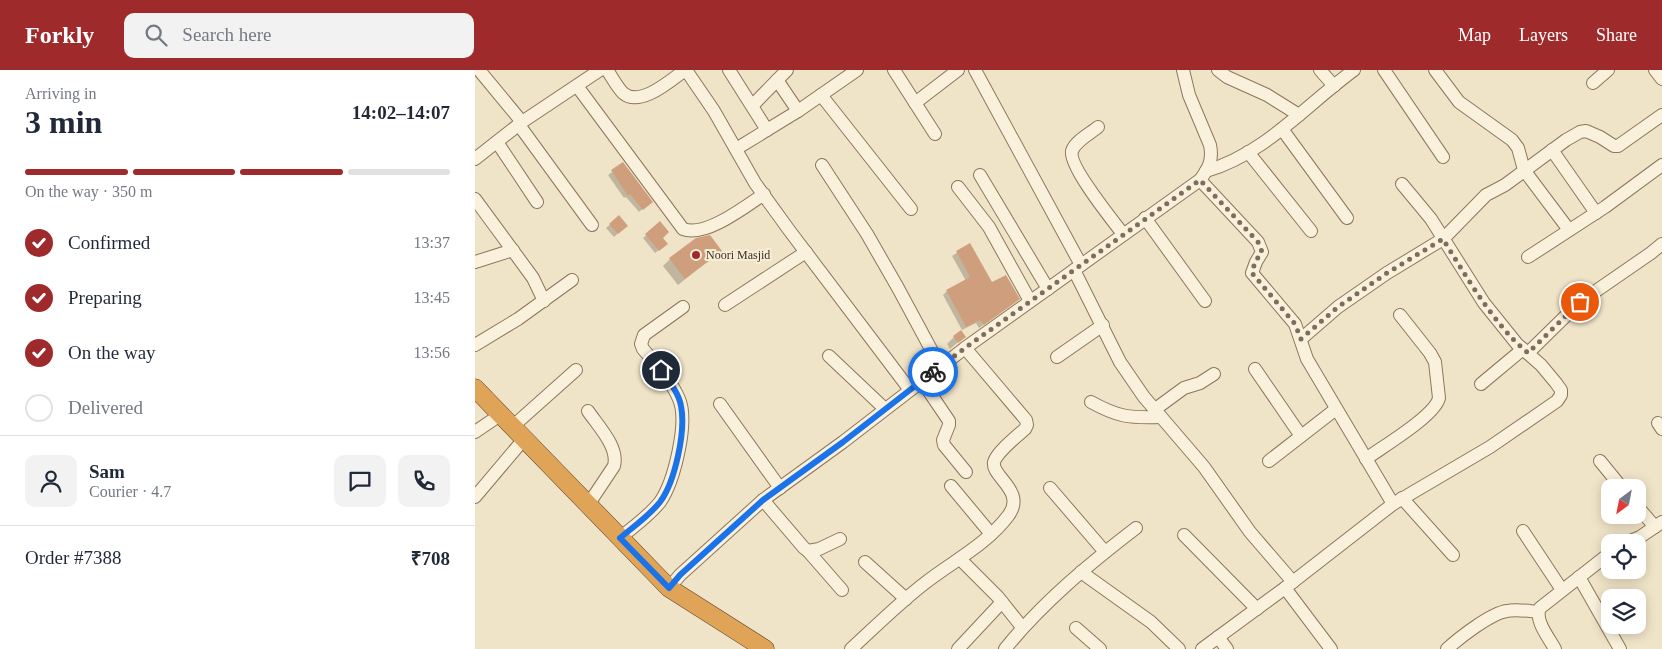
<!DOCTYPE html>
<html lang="en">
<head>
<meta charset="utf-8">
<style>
  :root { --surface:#fff; --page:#f2f2f3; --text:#1f2937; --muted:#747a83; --line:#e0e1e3; --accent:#9e2a2b }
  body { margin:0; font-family:Georgia,serif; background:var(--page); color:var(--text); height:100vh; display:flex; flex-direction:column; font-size:19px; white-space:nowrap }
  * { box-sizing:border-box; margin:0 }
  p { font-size:16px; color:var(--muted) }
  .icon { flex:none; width:28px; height:28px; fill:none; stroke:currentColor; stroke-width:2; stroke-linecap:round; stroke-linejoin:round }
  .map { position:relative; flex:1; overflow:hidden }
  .side { display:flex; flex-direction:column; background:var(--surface); width:475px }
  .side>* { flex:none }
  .needle { width:32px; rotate:212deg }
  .buttons { position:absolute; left:1126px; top:409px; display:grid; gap:10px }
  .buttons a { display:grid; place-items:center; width:45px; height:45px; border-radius:10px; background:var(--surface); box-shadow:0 2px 12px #0003; font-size:25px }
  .pin { position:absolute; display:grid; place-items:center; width:42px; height:42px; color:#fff; margin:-21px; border:2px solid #fff; border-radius:50%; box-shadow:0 1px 5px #0007 }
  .courier { position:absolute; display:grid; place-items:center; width:50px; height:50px; margin:-25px; border:4px solid #1a73e8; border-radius:50%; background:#fff; color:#222; box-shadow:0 1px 6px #0007 }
  .headline em { font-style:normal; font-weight:600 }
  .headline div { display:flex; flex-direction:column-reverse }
  .headline { display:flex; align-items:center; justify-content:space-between; height:85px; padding:0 25px }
  h1 { font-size:32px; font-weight:600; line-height:38px }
  .bar { display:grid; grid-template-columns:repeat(4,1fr); gap:8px 5px; align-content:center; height:60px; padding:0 25px }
  .bar i { height:6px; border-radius:4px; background:var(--line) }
  .bar .selected { background:var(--accent) }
  .bar p { grid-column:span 4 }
  .line { display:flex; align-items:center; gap:12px; padding:0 25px; border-top:1px solid var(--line) }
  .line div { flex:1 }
  .round { display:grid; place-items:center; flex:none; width:52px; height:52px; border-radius:10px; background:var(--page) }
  ol { padding:0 25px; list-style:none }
  li { display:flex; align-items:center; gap:15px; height:55px }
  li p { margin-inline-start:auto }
  li .icon { padding:5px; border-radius:50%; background:var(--accent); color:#fff; stroke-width:4 }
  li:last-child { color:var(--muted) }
  li i { width:28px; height:28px; border:2px solid var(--line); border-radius:50% }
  header { display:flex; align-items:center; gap:30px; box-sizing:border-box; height:70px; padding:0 25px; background:var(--accent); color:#fff }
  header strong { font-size:24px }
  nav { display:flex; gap:28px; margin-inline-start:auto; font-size:18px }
  .search { width:350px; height:45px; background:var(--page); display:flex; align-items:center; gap:12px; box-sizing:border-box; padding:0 18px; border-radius:10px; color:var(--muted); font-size:19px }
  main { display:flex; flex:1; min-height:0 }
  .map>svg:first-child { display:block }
  .shadow { fill:#0003 }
  .building { fill:#cf9f7d }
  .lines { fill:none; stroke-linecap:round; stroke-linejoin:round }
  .minor-casing { stroke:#8d765c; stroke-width:14 }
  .highway-casing { stroke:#5b4430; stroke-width:19 }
  .minor { stroke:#faf1dc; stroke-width:12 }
  .highway { stroke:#e0a458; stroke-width:18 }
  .done { stroke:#7c6e5b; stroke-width:5; stroke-dasharray:0 9 }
  .route { stroke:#1a73e8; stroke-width:6 }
  .poi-dot { fill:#9e2a2b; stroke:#f7eed8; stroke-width:2 }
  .labels { text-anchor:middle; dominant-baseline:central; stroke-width:4; stroke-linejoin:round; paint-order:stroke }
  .poi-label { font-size:12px; fill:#3d2e20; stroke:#f7eed8; text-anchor:start }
</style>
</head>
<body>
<header>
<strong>Forkly</strong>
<div class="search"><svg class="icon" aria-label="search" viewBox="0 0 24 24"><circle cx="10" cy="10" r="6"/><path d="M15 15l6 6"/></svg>Search here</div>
<nav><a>Map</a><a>Layers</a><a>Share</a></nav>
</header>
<main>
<section class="side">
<div class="headline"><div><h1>3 min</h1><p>Arriving in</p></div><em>14:02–14:07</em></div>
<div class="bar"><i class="selected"></i><i class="selected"></i><i class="selected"></i><i></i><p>On the way · 350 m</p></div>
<ol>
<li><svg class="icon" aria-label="check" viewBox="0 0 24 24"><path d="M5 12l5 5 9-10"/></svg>Confirmed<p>13:37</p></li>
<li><svg class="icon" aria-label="check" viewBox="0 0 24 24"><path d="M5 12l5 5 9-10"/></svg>Preparing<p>13:45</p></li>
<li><svg class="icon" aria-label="check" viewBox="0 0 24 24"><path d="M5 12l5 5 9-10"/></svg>On the way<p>13:56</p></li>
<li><i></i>Delivered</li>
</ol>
<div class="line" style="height:90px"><a class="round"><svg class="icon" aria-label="person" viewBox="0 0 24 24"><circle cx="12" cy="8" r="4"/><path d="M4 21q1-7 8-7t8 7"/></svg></a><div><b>Sam</b><p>Courier · 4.7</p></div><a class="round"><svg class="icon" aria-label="chat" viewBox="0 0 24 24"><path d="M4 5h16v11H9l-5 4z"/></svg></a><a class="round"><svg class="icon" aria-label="phone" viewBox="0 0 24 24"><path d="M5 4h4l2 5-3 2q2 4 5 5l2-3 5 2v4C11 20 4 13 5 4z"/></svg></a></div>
<div class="line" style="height:65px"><div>Order #7388</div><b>₹708</b></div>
</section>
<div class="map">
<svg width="1187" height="579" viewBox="0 0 1187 579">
  <rect width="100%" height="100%" fill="#f0e4c8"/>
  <g class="shadow">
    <polygon points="148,94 176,132 164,142 151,127 149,128 133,105"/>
    <polygon points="144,147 148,159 139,167 131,158"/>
    <polygon points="185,153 186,168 191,174 180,183 168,168"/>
    <polygon points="495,174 517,214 539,233 504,258 501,253 487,260 468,225 472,221 491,211 477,186"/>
    <polygon points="245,181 203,215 188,196 195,189"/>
    <polygon points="479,267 489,267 475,279 472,274"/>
  </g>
  <g class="building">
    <polygon points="148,92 178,132 168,140 155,124 153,126 136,100"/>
    <polygon points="144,145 153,156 143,164 134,154"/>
    <polygon points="185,151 194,162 188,168 193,174 184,181 170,164"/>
    <polygon points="235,165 247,181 210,209 194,188 221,168"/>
    <polygon points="495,173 517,212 531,205 545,229 509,255 505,250 491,257 471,220 495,207 481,181"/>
    <polygon points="486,260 491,267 483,273 478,266"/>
  </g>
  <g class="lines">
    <g class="minor-casing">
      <g id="minor">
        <polyline points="4,0 47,52"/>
        <path d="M132,0C137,7 142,17 148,23C165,38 196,10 210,0"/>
        <polyline points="211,0 239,41 280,113 314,160 435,320"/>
        <polyline points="254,0 292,60"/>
        <polyline points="419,0 460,64"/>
        <polyline points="500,0 606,195"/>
        <polyline points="743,0 752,7 792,25 824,45"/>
        <polyline points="845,0 859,16"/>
        <polyline points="909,0 968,87"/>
        <polyline points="960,0 984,32 1037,70 1043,78 1049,100 1094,160"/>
        <polyline points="1180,0 1187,9"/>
        <polyline points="302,10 323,41"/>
        <polyline points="1118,13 1133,0"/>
        <path d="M102,16L208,159C230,168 271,136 289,124"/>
        <polyline points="346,25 436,139"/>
        <polyline points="440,33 483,0"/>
        <polyline points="277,36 312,0"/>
        <polyline points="44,55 117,155"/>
        <path d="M623,57C616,63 600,71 597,81C593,95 638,151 648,164"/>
        <polyline points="807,59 872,148"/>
        <polyline points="22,72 62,132"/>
        <polyline points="261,79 323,41 382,0"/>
        <polyline points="1077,80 1121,143"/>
        <polyline points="773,82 836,161"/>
        <polyline points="0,89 47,52 125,0"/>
        <polyline points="347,95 392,164 423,218 465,296"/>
        <path d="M731,101C790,84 831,35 879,0"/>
        <polyline points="505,105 573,219"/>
        <polyline points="725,110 783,172 787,182 781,192 777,203 820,254 832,289 918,434"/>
        <polyline points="483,117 514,157 555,231"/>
        <polyline points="0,129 58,208 69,231"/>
        <polyline points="670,148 730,231"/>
        <polyline points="1053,187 1130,137 1187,95"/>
        <polyline points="0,192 38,180"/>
        <polyline points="599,200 645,292 669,327 729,397 775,462 818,512"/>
        <polyline points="250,235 331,182"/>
        <polyline points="826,269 863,237 912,203 968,169 1011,125 1030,115 1091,70 1105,62 1111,61 1125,67 1139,76 1143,76 1187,45"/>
        <polyline points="0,275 43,249 97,210"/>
        <polyline points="1053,283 1105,232 1176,183 1187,174"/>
        <polyline points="354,286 410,339"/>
        <polyline points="582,287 628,255"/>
        <polyline points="780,299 826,366"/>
        <polyline points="447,311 474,351 474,355 468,370 469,375 491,402"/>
        <polyline points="1006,314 1048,279"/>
        <path d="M616,332C643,347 654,348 685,347"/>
        <polyline points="245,334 305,418"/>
        <polyline points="679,340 709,318 725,313 739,304"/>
        <path d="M113,341C123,356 144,377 139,396L113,435"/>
        <polyline points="1183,353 1187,359"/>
        <polyline points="37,357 101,300"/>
        <polyline points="0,362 25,345"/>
        <path d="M891,389C907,377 960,346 964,328L960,292L955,283L925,245"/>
        <polyline points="794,391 861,339"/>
        <polyline points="1125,391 1147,418"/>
        <polyline points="476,416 516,464"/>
        <polyline points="575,418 630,482"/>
        <polyline points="0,427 49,369"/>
        <polyline points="927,428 978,485"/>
        <polyline points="288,430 329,478 333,481 344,479 365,469"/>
        <polyline points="1162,436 1180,457"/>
        <polyline points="1048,461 1087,520"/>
        <polyline points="709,465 782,539"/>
        <path d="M145,468C158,457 174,446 185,432C199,412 214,352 204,329C196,310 181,294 168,279L166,274L169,265L208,237"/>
        <polyline points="1153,472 1165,467 1187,452"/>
        <polyline points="333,481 367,520"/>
        <polyline points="485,489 523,527 547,557"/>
        <polyline points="390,492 431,529"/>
        <polyline points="606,502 676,552 704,579"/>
        <polyline points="1104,507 1145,579"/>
        <path d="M194,518L205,505L288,430L368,372L490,278L725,110C734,98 738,90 735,75L714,25L708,0"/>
        <polyline points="810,518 856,579"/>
        <polyline points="601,558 625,579"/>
        <polyline points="743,567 752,579"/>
        <path d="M376,579C400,557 424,533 450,513C478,491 511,475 533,446C552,421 516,407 519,392C522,382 542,366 550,359L552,355L551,350L490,278"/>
        <polyline points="483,579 527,532"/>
        <path d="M530,579C567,533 614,494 661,458"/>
        <polyline points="727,579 810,518 918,434 1015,377 1082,331 1086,325 1086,320 1081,313 1066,295 1042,274 1009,233 956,149 927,114"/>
        <path d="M972,579C984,568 1016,543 1032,541C1041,539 1053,541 1063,542"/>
        <path d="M1080,579C1074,568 1059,550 1065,538L1135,483"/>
      </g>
    </g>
    <g class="highway-casing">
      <polyline id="highway" points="0,318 194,518 290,579"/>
    </g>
    <use href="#minor" class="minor"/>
    <use href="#highway" class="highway"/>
  </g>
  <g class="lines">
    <path class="done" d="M458,302L490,278L725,110L783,172L787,182L780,192L777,203L820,254L826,269L863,237L912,203L968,169C991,206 1019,255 1053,283L1105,232"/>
    <path class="route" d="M186,300C193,310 204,323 206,336C211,361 200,412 185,432C174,446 158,457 145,468L194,518L205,505L288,430L368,372L458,302"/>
  </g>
  <circle class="poi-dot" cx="221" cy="185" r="5"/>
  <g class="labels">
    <g class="poi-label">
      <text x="231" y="185">Noori Masjid</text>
    </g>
  </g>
</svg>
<div class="buttons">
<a><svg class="needle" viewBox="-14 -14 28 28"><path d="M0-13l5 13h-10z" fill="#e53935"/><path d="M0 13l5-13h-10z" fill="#747a83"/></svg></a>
<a><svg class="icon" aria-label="locate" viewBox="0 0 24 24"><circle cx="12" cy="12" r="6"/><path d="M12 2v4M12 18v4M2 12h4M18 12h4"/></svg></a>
<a><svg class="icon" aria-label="layers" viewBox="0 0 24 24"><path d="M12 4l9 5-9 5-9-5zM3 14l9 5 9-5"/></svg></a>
</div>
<div class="pin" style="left:1105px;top:232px;background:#ea580c"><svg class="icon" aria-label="bag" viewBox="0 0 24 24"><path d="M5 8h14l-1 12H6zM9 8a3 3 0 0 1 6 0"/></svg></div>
<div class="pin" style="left:186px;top:300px;background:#1f2937"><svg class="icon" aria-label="home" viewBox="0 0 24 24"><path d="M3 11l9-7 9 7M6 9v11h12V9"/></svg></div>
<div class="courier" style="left:458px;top:302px"><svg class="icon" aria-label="bike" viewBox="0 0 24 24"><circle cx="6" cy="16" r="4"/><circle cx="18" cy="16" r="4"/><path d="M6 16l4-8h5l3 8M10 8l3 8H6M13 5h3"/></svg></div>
</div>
</main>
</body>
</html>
